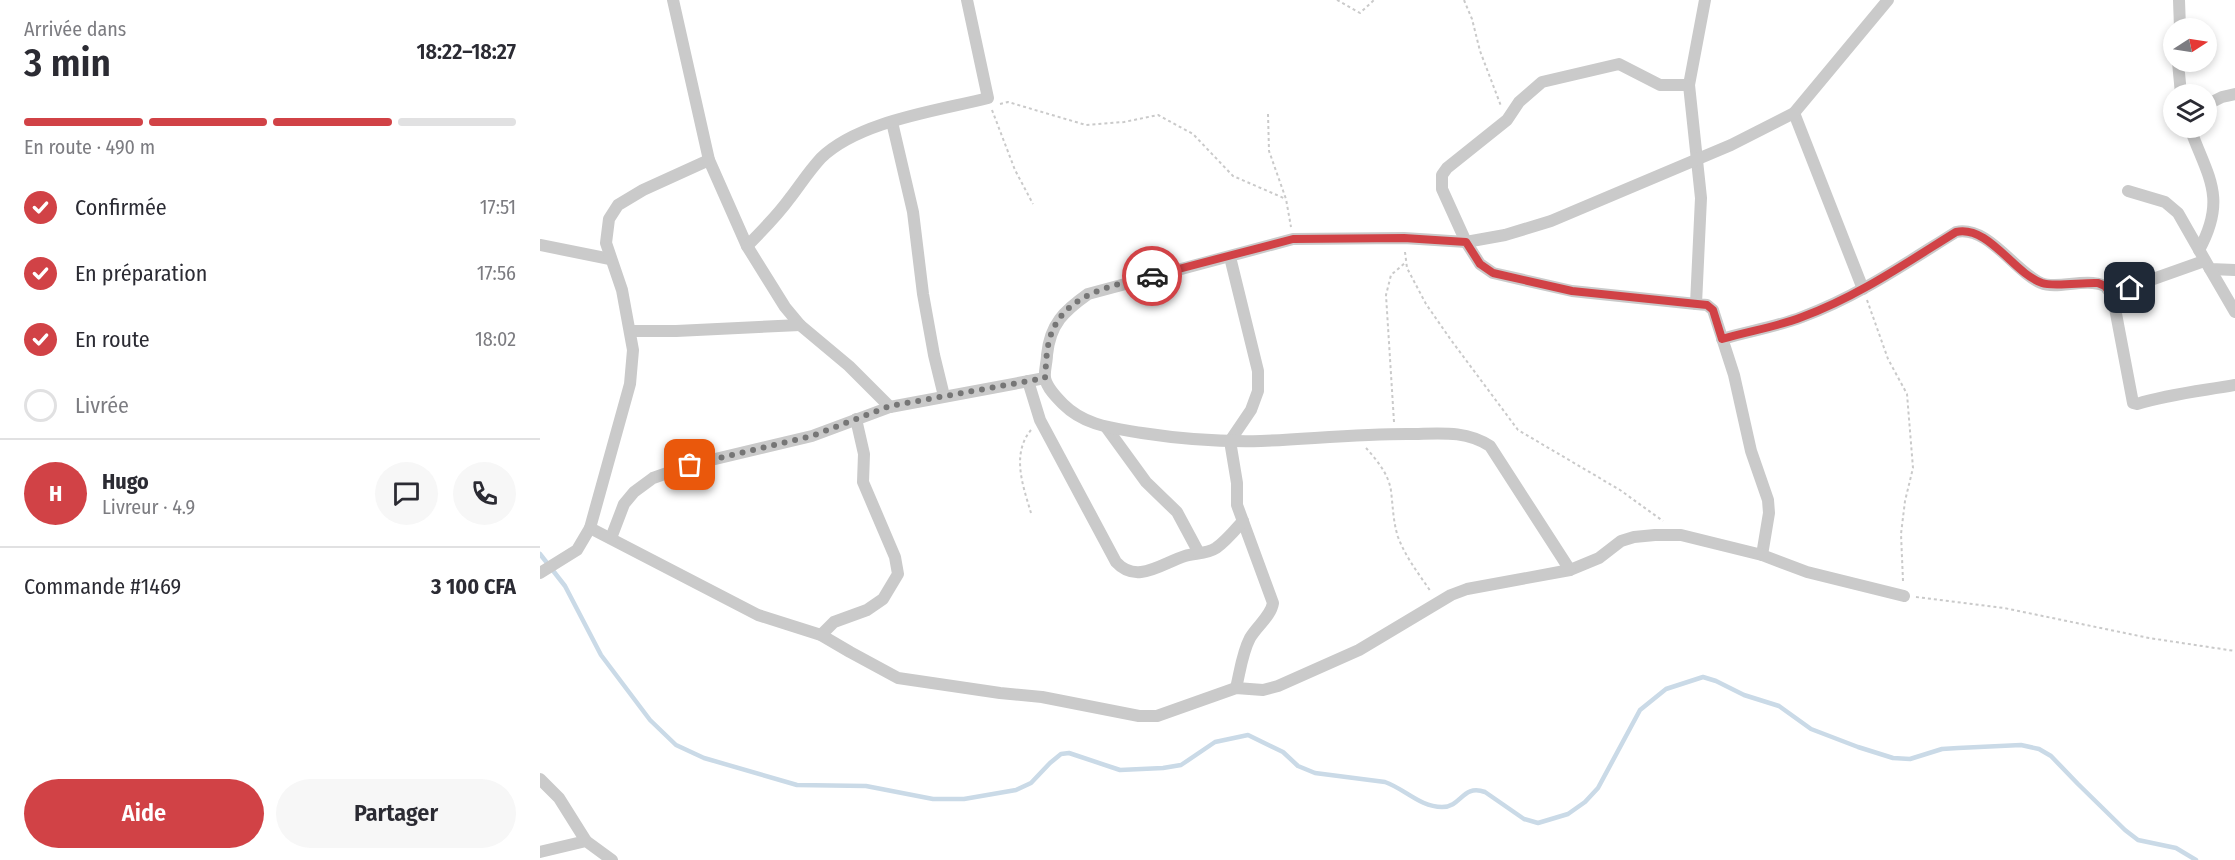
<!DOCTYPE html>
<html lang="fr">
<head>
<meta charset="utf-8">
<style>
  :root { --surface:#fff; --page:#f7f7f7; --text:#2b2b33; --muted:#7c7c81; --line:#e1e1e2; --accent:#d14246 }
  body { margin:0; font-family:"Fira Sans Condensed",sans-serif; background:var(--page); color:var(--text); height:100vh; display:flex; flex-direction:column; font-size:22px; white-space:nowrap }
  * { box-sizing:border-box; margin:0 }
  p { font-size:20px; color:var(--muted) }
  .icon { flex:none; width:33px; height:33px; fill:none; stroke:currentColor; stroke-width:2; stroke-linecap:round; stroke-linejoin:round }
  .map { position:relative; flex:1; overflow:hidden }
  .details { display:flex; flex-direction:column; background:var(--surface); width:540px }
  .details>* { flex:none }
  .needle { width:39px; rotate:78deg }
  .controls { position:absolute; left:1623px; top:18px; display:grid; gap:12px }
  .controls a { display:grid; place-items:center; width:54px; height:54px; border-radius:50%; background:var(--surface); box-shadow:0 3px 9px #0003; font-size:30px }
  .pin { position:absolute; display:grid; place-items:center; width:51px; height:51px; color:#fff; margin:-26px; border-radius:12px; box-shadow:0 3px 9px #0006 }
  .courier { position:absolute; display:grid; place-items:center; width:60px; height:60px; margin:-30px; border:4px solid #d14246; border-radius:50%; background:#fff; color:#222; box-shadow:0 2px 8px #0007 }
  .headline em { font-style:normal; font-weight:600 }
  .headline div { display:flex; flex-direction:column-reverse }
  .headline { display:flex; align-items:center; justify-content:space-between; height:102px; padding:0 24px }
  h1 { font-size:39px; font-weight:600; line-height:45px }
  .bar { display:grid; grid-template-columns:repeat(4,1fr); gap:9px 6px; align-content:center; height:72px; padding:0 24px }
  .bar i { height:8px; border-radius:4px; background:var(--line) }
  .bar .selected { background:var(--accent) }
  .bar p { grid-column:span 4 }
  .line { display:flex; align-items:center; gap:15px; padding:0 24px; border-top:2px solid var(--line) }
  .line div { flex:1 }
  .round { display:grid; place-items:center; flex:none; width:63px; height:63px; border-radius:32px; background:var(--page) }
  ol { padding:0 24px; list-style:none }
  li { display:flex; align-items:center; gap:18px; height:66px }
  li p { margin-inline-start:auto }
  li .icon { padding:6px; border-radius:50%; background:var(--accent); color:#fff; stroke-width:4 }
  li:last-child { color:var(--muted) }
  li i { width:33px; height:33px; border:3px solid var(--line); border-radius:50% }
  .cta { display:flex; gap:12px; margin-top:auto; padding:12px 24px }
  .cta a { flex:1; height:69px; border-radius:36px; background:var(--accent); color:#fff; font-size:24px; font-weight:600; line-height:69px; text-align:center }
  .cta a+a { background:var(--page); color:var(--text) }
  main { display:flex; flex:1; min-height:0 }
  .map>svg:first-child { display:block }
  .lines { fill:none; stroke-linecap:round; stroke-linejoin:round }
  .stream { stroke:#cadae7; stroke-width:4.5 }
  .path { stroke:#cacaca; stroke-width:2; stroke-dasharray:3 3; stroke-linecap:butt }
  .minor { stroke:#cacaca; stroke-width:12 }
  .done { stroke:#767676; stroke-width:6; stroke-dasharray:0 10.8 }
  .route { stroke:#d14246; stroke-width:8 }
</style>
</head>
<body>
<main>
<section class="details">
<div class="headline"><div><h1>3 min</h1><p>Arrivée dans</p></div><em>18:22–18:27</em></div>
<div class="bar"><i class="selected"></i><i class="selected"></i><i class="selected"></i><i></i><p>En route · 490 m</p></div>
<ol>
<li><svg class="icon" aria-label="check" viewBox="0 0 24 24"><path d="M5 12l5 5 9-10"/></svg>Confirmée<p>17:51</p></li>
<li><svg class="icon" aria-label="check" viewBox="0 0 24 24"><path d="M5 12l5 5 9-10"/></svg>En préparation<p>17:56</p></li>
<li><svg class="icon" aria-label="check" viewBox="0 0 24 24"><path d="M5 12l5 5 9-10"/></svg>En route<p>18:02</p></li>
<li><i></i>Livrée</li>
</ol>
<div class="line" style="height:108px"><b class="round" style="background:var(--accent);color:#fff">H</b><div><b>Hugo</b><p>Livreur · 4.9</p></div><a class="round"><svg class="icon" aria-label="chat" viewBox="0 0 24 24"><path d="M4 5h16v11H9l-5 4z"/></svg></a><a class="round"><svg class="icon" aria-label="phone" viewBox="0 0 24 24"><path d="M5 4h4l2 5-3 2q2 4 5 5l2-3 5 2v4C11 20 4 13 5 4z"/></svg></a></div>
<div class="line" style="height:78px"><div>Commande #1469</div><b>3 100 CFA</b></div>
<div class="cta"><a>Aide</a><a>Partager</a></div>
</section>
<div class="map">
<svg width="1695" height="860" viewBox="0 0 1695 860">
  <rect width="100%" height="100%" fill="#fff"/>
  <g class="lines">
    <path class="stream" d="M0,554L25,586L61,655L110,720L136,745L164,758L257,785L326,786L393,799H424L476,790L491,783L510,763L521,754L529,753L580,770L623,768L641,765L675,742L708,735L743,752L758,766L775,773L845,782C865,789 880,807 902,807C922,807 922,784 945,792L984,819L998,823L1028,814L1045,802L1058,788L1100,710L1126,689L1163,677L1176,681L1204,695L1239,706L1271,729L1318,747L1353,758L1370,759L1402,749L1418,748L1481,745L1499,749L1511,756L1538,784L1585,830L1598,840L1636,848L1656,860"/>
    <g class="path">
      <polyline points="797,0 820,13 834,0"/>
      <polyline points="924,0 932,19 940,51 961,106"/>
      <polyline points="460,104 468,102 546,125 584,122 618,115 653,134 693,176 746,199"/>
      <polyline points="452,110 475,170 493,204"/>
      <polyline points="728,114 729,151 746,199 751,227"/>
      <polyline points="865,252 867,268 886,304 911,340 978,430 1080,490 1123,521"/>
      <polyline points="1327,300 1348,359 1367,394 1373,468 1365,501 1361,534 1363,581"/>
      <polyline points="854,422 846,295 851,275 865,263"/>
      <path d="M826,448C837,460 849,475 851,491C853,507 853,521 858,537C866,558 879,574 891,592"/>
      <path d="M491,513C483,486 471,454 491,430"/>
      <polyline points="1376,597 1464,608 1609,638 1695,651"/>
    </g>
    <g class="minor">
      <polyline points="133,0 169,160 207,246 245,307 260,325 309,366 350,407"/>
      <polyline points="1165,0 1149,85 1161,198 1156,304 1167,305 1173,310 1194,375 1211,451 1228,500 1229,513 1222,555"/>
      <polyline points="1639,0 1640,28"/>
      <polyline points="1638,62 1641,94"/>
      <polyline points="1149,85 1120,85 1079,64 1002,82 979,102 967,120 907,168 902,175 902,189 926,242 940,264 953,273 1032,291 1156,304"/>
      <polyline points="1666,105 1682,97 1695,94"/>
      <polyline points="1254,113 1323,289"/>
      <polyline points="352,122 373,212 383,294 394,355 404,396"/>
      <path d="M1650,128C1667,176 1688,197 1659,250"/>
      <polyline points="1588,191 1625,202 1638,213 1670,269 1695,270"/>
      <polyline points="0,245 70,259"/>
      <path d="M207,246C222,231 237,216 250,198C260,185 269,171 281,158C319,121 397,111 448,98L427,0"/>
      <path d="M690,257L718,371V391L711,410L690,441L697,483V505L733,603C731,616 717,626 710,638C702,653 700,672 696,688"/>
      <polyline points="1670,269 1695,312"/>
      <polyline points="1571,294 1664,261"/>
      <polyline points="91,331 136,331 260,325"/>
      <path d="M1182,339C1209,331 1236,327 1262,317C1317,297 1366,263 1416,232C1448,225 1474,271 1501,283C1518,290 1545,277 1565,286L1571,294L1574,303L1593,403L1597,404C1629,394 1661,391 1695,385"/>
      <path d="M488,381L500,420L576,562C597,585 622,563 645,556C655,553 667,554 676,548C686,541 695,530 703,521"/>
      <polyline points="566,427 606,482 637,512 659,553"/>
      <polyline points="50,528 218,615 281,635 310,652 358,678 460,693 502,697 599,716 617,716 696,688 723,690 738,686 819,650 911,595 927,589 1030,570 1059,558 1081,541 1094,537 1115,535 1141,535 1222,555 1267,572 1364,596"/>
      <polyline points="71,538 84,504 94,492 113,478 150,465 272,436 350,407 505,378"/>
      <path d="M1030,570L950,446C924,429 896,434 867,434C818,434 769,439 721,441C681,442 641,439 602,433C573,428 545,426 523,404C516,397 507,388 505,378C504,371 507,362 507,355C510,324 524,311 548,294L753,239L864,238L926,242L965,235L1011,221L1191,145L1254,113L1348,0"/>
      <polyline points="0,573 37,550 50,528 90,384 93,350 82,290 66,243 69,219 78,205 103,190 169,160"/>
      <polyline points="281,635 294,622 327,610 343,599 358,574 355,557 323,482 324,454 316,419"/>
      <polyline points="0,779 19,798 46,841"/>
      <polyline points="0,852 46,841 72,860"/>
    </g>
  </g>
  <g class="lines">
    <path class="done" d="M150,465L272,436L350,406L505,378C506,367 506,356 508,346C517,295 570,286 612,276"/>
    <path class="route" d="M612,276L753,239L864,238L926,242L940,264L953,273L1032,291L1167,305L1173,310L1182,339C1209,331 1236,327 1262,317C1317,297 1366,263 1416,232C1449,225 1473,273 1502,283C1513,287 1545,282 1558,283L1565,286L1571,294L1590,288"/>
  </g>
</svg>
<div class="controls">
<a><svg class="needle" viewBox="-14 -14 28 28"><path d="M0-13l5 13h-10z" fill="#e53935"/><path d="M0 13l5-13h-10z" fill="#7c7c81"/></svg></a>
<a><svg class="icon" aria-label="layers" viewBox="0 0 24 24"><path d="M12 4l9 5-9 5-9-5zM3 14l9 5 9-5"/></svg></a>
</div>
<div class="pin" style="left:150px;top:465px;background:#ea580c"><svg class="icon" aria-label="bag" viewBox="0 0 24 24"><path d="M5 8h14l-1 12H6zM9 8a3 3 0 0 1 6 0"/></svg></div>
<div class="pin" style="left:1590px;top:288px;background:#1f2937"><svg class="icon" aria-label="home" viewBox="0 0 24 24"><path d="M3 11l9-7 9 7M6 9v11h12V9"/></svg></div>
<div class="courier" style="left:612px;top:276px"><svg class="icon" aria-label="car" viewBox="0 0 24 24"><path d="M5 17H2v-5l4-1 3-4h7l3 4 3 1v5h-3M9 17h6M6 11h13"/><circle cx="7" cy="17" r="2"/><circle cx="17" cy="17" r="2"/></svg></div>
</div>
</main>
</body>
</html>
